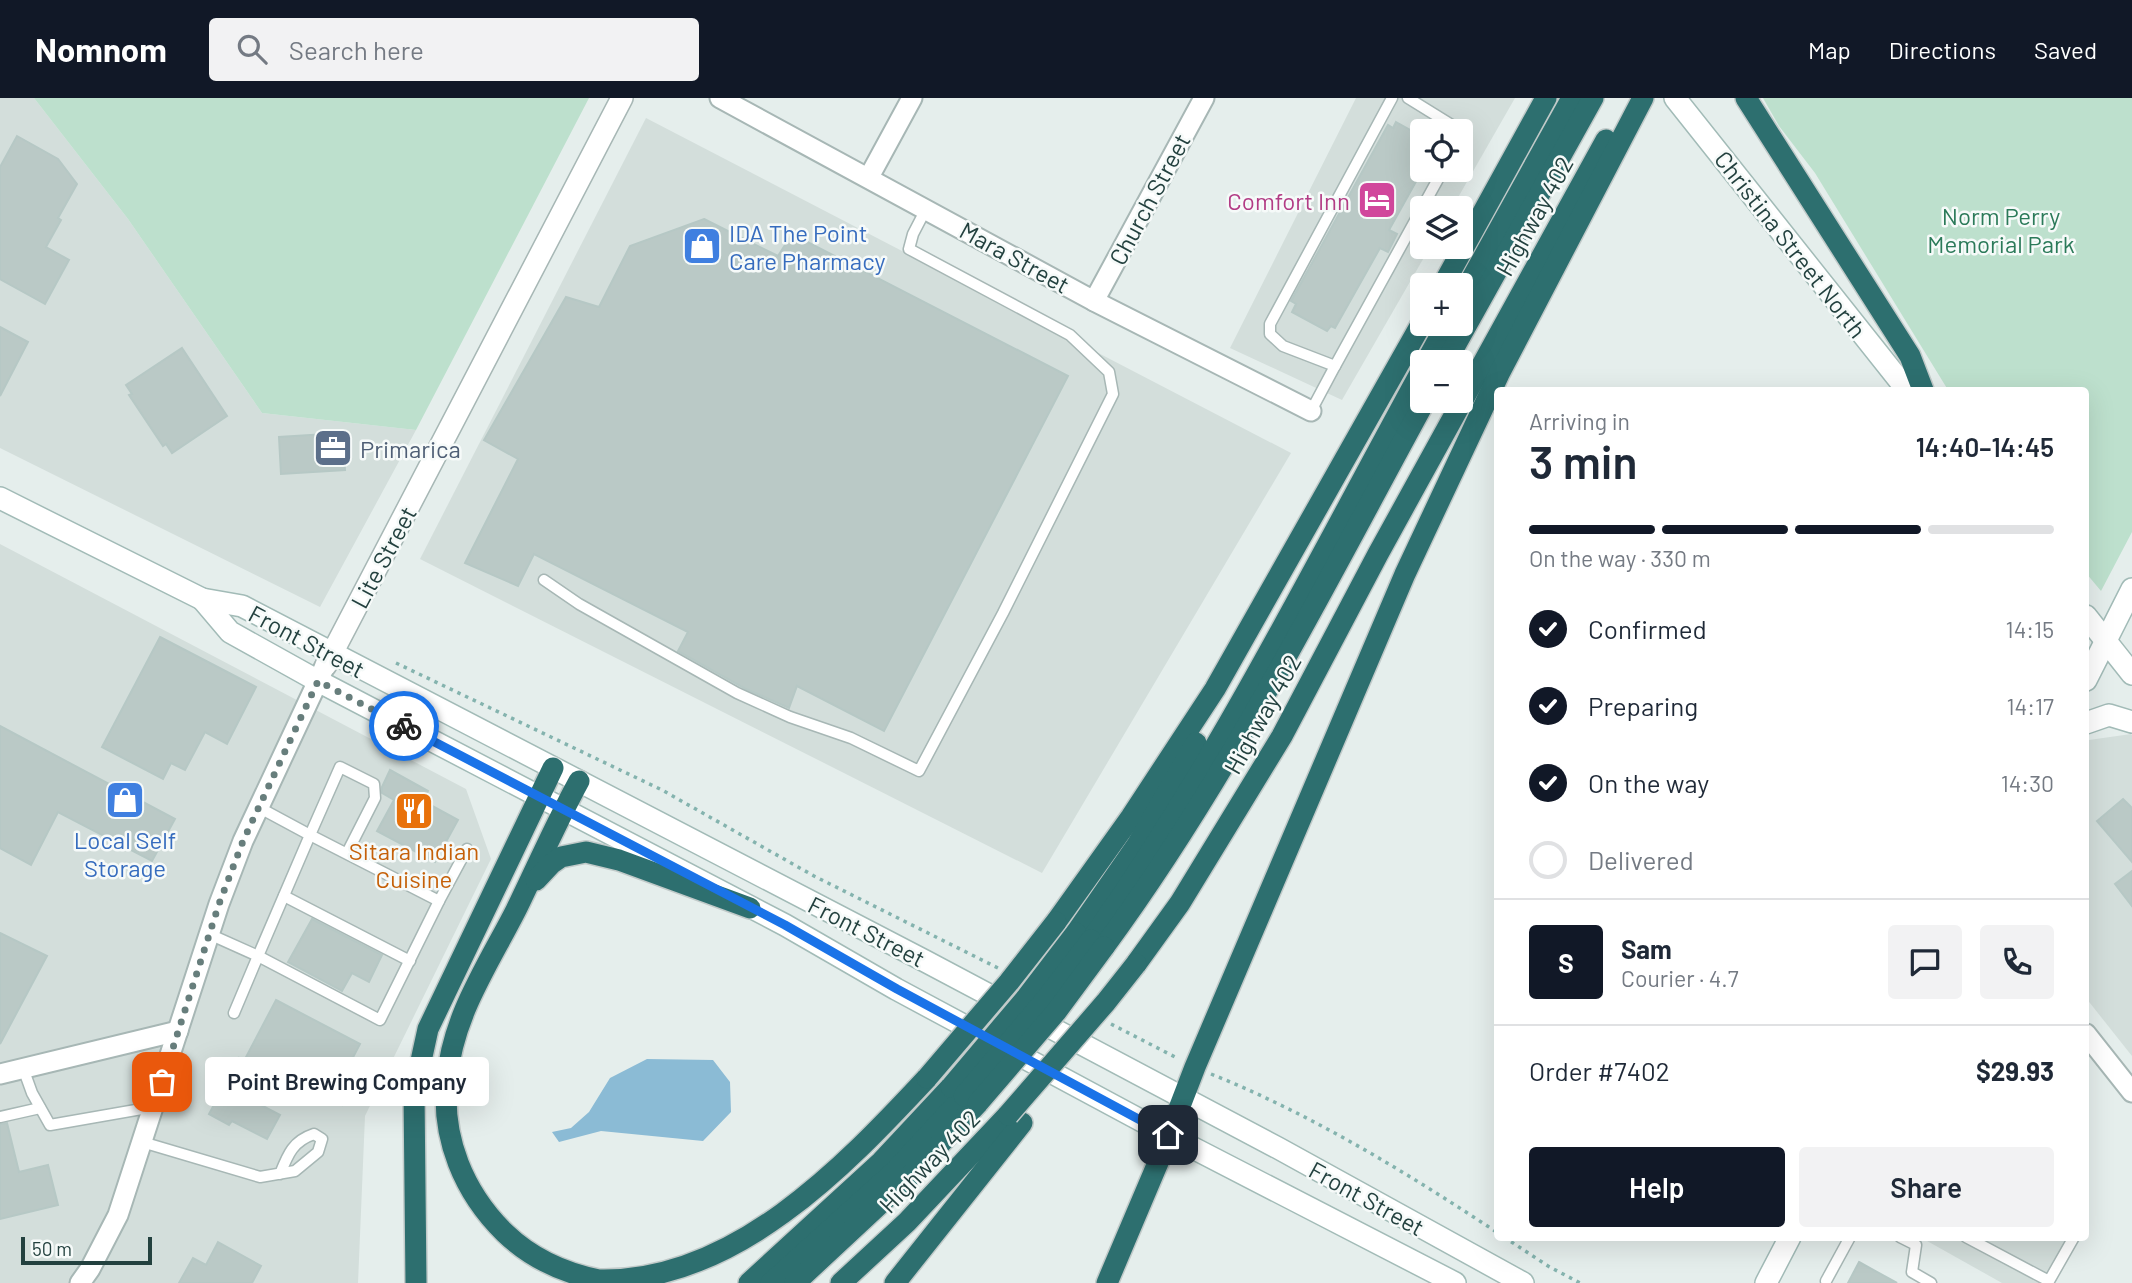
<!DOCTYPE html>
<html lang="en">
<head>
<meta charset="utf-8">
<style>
  :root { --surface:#fff; --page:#f2f2f3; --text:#1f2937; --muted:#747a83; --line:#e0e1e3; --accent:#111827 }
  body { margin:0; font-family:Barlow,sans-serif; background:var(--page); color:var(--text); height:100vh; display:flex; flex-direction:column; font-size:26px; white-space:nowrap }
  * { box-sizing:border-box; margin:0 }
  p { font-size:23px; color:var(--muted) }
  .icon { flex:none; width:38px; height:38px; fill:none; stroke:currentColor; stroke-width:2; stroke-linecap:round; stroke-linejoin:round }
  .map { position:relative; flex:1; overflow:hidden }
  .panel { position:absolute; left:1494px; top:289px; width:595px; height:854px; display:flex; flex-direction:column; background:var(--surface); border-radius:7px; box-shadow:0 7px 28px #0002 }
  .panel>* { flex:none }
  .tools { position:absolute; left:1410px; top:21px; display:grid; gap:14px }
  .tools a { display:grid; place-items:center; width:63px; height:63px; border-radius:7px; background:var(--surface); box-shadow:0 7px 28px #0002; font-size:35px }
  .scale { position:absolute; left:21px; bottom:18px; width:131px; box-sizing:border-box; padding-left:7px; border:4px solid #23413f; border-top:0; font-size:19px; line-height:24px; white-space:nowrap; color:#23413f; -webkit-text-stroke:5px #f6faf9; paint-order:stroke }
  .pin { position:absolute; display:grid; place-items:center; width:60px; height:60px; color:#fff; margin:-30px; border-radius:14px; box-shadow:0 4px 10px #0006 }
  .courier { position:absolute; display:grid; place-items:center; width:70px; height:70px; margin:-35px; border:5px solid #1a73e8; border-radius:50%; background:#fff; color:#222; box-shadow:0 2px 9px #0007 }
  .bubble { position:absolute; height:49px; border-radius:7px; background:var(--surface); box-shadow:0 7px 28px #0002; font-size:23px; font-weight:600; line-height:49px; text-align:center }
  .head em { font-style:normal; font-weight:600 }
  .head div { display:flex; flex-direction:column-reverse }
  .head { display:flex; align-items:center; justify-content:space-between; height:119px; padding:0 35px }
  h1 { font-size:46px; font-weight:600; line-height:52px }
  .bar { display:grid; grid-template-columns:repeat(4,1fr); gap:10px 7px; align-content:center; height:84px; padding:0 35px }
  .bar i { height:9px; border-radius:5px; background:var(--line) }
  .bar .current { background:var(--accent) }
  .bar p { grid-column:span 4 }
  .line { display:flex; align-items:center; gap:18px; padding:0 35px; border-top:2px solid var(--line) }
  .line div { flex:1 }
  .round { display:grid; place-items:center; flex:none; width:74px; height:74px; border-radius:7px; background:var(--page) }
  ol { padding:0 35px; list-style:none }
  li { display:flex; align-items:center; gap:21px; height:77px }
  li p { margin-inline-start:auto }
  li .icon { padding:7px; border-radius:50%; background:var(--accent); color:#fff; stroke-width:4 }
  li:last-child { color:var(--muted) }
  li i { width:38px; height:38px; border:4px solid var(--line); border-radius:50% }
  .button { display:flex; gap:14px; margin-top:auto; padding:14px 35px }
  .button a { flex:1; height:80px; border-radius:7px; background:var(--accent); color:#fff; font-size:28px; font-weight:600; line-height:80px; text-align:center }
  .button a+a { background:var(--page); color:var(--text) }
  header { display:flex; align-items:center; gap:42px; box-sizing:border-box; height:98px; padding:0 35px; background:var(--accent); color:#fff }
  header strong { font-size:33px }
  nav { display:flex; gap:38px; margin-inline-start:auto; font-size:24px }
  .search { width:490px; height:63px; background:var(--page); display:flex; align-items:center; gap:18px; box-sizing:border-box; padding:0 24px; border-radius:7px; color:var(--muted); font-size:26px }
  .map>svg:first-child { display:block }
  .built { fill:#d3dedb; fill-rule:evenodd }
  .green { fill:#bde0cd }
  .water { fill:#8bbbd5 }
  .building { fill:#bac9c6; stroke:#b6c8c5; stroke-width:2 }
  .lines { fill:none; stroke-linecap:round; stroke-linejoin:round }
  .service-casing { stroke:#a7b7b5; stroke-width:13 }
  .minor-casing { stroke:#a7b7b5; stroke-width:23 }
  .tertiary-casing { stroke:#a7b7b5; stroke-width:24 }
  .secondary-casing { stroke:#a2bbb7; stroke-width:24 }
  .motorway-casing { stroke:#c1cac9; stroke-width:24 }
  .path { stroke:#84b3ae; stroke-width:3.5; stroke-dasharray:3.5 5; stroke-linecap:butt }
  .service { stroke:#fff; stroke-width:10 }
  .minor { stroke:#fff; stroke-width:19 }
  .tertiary { stroke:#fff; stroke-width:21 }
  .secondary { stroke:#fff; stroke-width:21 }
  .motorway { stroke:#2d6f6f; stroke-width:21 }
  .motorway-bridge-casing { stroke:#c1cac9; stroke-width:24; stroke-linecap:butt }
  .motorway-bridge { stroke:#2d6f6f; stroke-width:21 }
  .done { stroke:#677e7c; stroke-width:7; stroke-dasharray:0 12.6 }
  .route { stroke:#1a73e8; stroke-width:9 }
  .labels { text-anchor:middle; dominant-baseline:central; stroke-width:5; stroke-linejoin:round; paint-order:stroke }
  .street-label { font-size:24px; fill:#23413f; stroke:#f6faf9 }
  .hotel-label { font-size:24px; fill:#b23c85; stroke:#f6faf9; text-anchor:end }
  .park-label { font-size:24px; fill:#2b7a59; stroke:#f6faf9 }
  .shop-label { font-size:24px; fill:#366cbe; stroke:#f6faf9; text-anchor:start }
  .service-label { font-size:24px; fill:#4e5e75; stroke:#f6faf9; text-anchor:start }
  .food-label { font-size:24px; fill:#c56008; stroke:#f6faf9 }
</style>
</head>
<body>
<header>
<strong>Nomnom</strong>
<div class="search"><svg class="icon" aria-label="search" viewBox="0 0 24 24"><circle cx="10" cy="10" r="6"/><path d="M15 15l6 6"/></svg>Search here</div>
<nav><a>Map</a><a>Directions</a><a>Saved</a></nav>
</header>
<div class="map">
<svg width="2132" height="1185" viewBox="0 0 2132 1185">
  <rect width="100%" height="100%" fill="#e5eeec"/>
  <g class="built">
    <polygon points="0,0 34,0 128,121 262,315 416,332 320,509 0,350"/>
    <path d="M1356,0H1515L1452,110H1423V149H1430L1342,302L1230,250ZM1423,33H1461V72H1423Z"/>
    <polygon points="646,20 1291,355 1042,775 420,461"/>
    <polygon points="0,446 466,691 491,761 365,1018 358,1185 0,1185"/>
    <polygon points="2131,636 2132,637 2132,958 2086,900 2086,648 2089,642"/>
    <polygon points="1920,1139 2072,1139 2048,1185 2002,1185"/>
  </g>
  <g class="green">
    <polygon points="34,0 589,0 416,332 262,315 128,121"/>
    <polygon points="1763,0 2132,0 2132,434 2101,493 2086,475 2086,292 1948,292 1815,75 1779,28"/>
  </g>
  <polygon class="water" points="647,961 713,962 730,984 731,1014 703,1043 601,1033 559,1044 552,1034 571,1030 589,1014 610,980"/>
  <g class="building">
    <polygon points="1396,24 1423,39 1423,71 1389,132 1397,136 1388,154 1380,150 1335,230 1331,228 1327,233 1292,214 1296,206 1291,203 1388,27 1393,30"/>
    <polygon points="17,38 58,61 77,86 58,120 61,122 46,149 69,162 45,206 0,181 0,69"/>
    <polygon points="704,121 778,158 792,136 1068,278 884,633 797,588 789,610 746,591 678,553 688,534 534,456 518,488 465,465 518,361 484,342 566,199 599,209 630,148"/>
    <polygon points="0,229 28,244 0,298"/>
    <polygon points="182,250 227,318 172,355 166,346 163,348 129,297 132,296 126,287"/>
    <polygon points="342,335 345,372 281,376 279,339"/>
    <polygon points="160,539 256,589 227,646 205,634 185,672 171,665 163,681 102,649"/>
    <polygon points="0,628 175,721 152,763 58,714 31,767 0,750"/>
    <polygon points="390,672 428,693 423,703 458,722 435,764 377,733 394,702 382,695 382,689"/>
    <polygon points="2123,701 2132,710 2132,764 2097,723"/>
    <polygon points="2132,773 2132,808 2115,786"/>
    <polygon points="312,821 382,857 369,884 352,875 342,893 288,864"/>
    <polygon points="0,835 47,858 0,946"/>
    <polygon points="276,902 360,946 338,988 349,994 342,1007 275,972 257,1005 280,1017 267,1041 232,1023 229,1027 209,1016 239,960 244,963"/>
    <polygon points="7,1025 19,1074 48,1067 58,1107 0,1121 0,1026"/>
    <polygon points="218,1144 261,1168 252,1185 179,1185 193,1160 206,1167"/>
    <polygon points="1859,1164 1897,1185 1848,1185"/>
  </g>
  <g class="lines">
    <g class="service-casing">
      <g id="service">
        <polyline points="1392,0 1270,226 1270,236 1283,248 1335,268 1443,72"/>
        <polyline points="1408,0 1463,34 1461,37"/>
        <polyline points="1311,313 1335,268"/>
        <polyline points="544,482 579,506 737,595 790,619 851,640 919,673 1003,515 1113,296 1109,274 1070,237 909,151 913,136 926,111"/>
        <polyline points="284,798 410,863"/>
        <polyline points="439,803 467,751"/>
        <polyline points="209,836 258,858 310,737 258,709"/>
        <polyline points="234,915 258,858 380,922 439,803 310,737 340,669 374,686 375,700 347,755"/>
        <polyline points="23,970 32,995 50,1027 153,1009"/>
        <polyline points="0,1019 40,1010"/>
        <path d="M142,1044L260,1079L295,1073L318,1054L322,1041L314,1036C293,1043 288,1056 280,1076"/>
        <polyline points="1900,1139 1916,1147 1912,1174 1931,1185"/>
        <polyline points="1966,1139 2049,1183 2074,1139"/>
        <polyline points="1826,1183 1850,1139"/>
      </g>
    </g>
    <g class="minor-casing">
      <g id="minor">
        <polyline points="720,0 1094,203 1311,313"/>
        <polyline points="869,79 912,0"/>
        <polyline points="1094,203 1204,0"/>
        <polyline points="2086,936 2132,994"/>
        <polyline points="0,976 178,933"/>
        <polyline points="80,1185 90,1171 118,1117 219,806 243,743 324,570"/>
      </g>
    </g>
    <g class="tertiary-casing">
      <polyline id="tertiary" points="326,567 622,0"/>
    </g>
    <g class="secondary-casing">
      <g id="secondary">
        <polyline points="1675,0 1907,292"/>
        <polyline points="0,400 202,501 242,508 925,863 1278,1050 1523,1185"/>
        <polyline points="202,501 230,534 318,583 785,827 896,891 1168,1037 1455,1185"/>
        <polyline points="2086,518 2132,576"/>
        <polyline points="2086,582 2132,491"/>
        <polyline points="2086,625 2109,617 2132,624"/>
        <polyline points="1766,1185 1790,1139"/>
      </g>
    </g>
    <g class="motorway-casing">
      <g id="motorway">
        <polyline points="1746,0 1910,258 1923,292"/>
        <polyline points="1443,187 1546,0"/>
        <polyline points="1461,200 1572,0"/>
        <polyline points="1426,264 1447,226"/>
        <polyline points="1446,264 1593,0"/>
        <path d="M579,683C556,725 537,769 516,812C488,867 452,919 447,982C441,1040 464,1095 505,1135C531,1160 564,1175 599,1182C734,1185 845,1068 927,980"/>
        <polyline points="536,782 551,766 561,759 586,754 619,762 750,810"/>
        <polyline points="1056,824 1131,719 1215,591 1423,223"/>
        <polyline points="1076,835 1137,747 1196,645"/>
        <path d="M1091,842C1219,662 1317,463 1423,270"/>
        <path d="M1104,849C1229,679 1324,488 1425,303"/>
        <polyline points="1136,866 1180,805 1282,638 1378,456 1606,42"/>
        <polyline points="416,1185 414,995 428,931 553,670"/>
        <polyline points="749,1185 881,1064 951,989"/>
        <polyline points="771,1185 895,1073 964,998"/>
        <polyline points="795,1185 912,1076 978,1005"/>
        <polyline points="841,1185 907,1124 1008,1017"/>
        <polyline points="895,1185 1022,1025"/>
        <polyline points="1107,1185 1160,1060 1195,969 1405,476 1499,276 1643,0"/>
      </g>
    </g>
    <g class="path">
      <polyline points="396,565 662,692 814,778 998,870"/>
      <polyline points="1111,926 1179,961"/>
      <path d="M1211,976C1313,1017 1407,1075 1498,1135"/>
      <polyline points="1504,1139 1548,1168 1580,1185"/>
    </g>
    <use href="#service" class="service"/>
    <use href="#minor" class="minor"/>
    <use href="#tertiary" class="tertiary"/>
    <use href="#secondary" class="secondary"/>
    <use href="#motorway" class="motorway"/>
    <g class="motorway-bridge-casing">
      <g id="motorway-bridge">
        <polyline points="927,980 1009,884 1056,824"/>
        <polyline points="951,989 1027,899 1076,835"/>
        <polyline points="964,998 1046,901 1091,842"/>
        <polyline points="978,1005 1056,914 1104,849"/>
        <polyline points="1008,1017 1106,904 1136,866"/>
      </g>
    </g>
    <use href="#motorway-bridge" class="motorway-bridge"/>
  </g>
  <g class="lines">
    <polyline class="done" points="162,984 219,806 243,743 318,583 404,628"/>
    <polyline class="route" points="404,628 785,827 897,891 1168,1037"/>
  </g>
  <defs>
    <g id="hotel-square" transform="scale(2.0125)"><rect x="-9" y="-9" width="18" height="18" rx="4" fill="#d1479c" stroke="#f6faf9"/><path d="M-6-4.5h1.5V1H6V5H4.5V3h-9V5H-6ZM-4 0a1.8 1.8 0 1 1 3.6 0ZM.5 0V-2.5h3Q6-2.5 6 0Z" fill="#fff"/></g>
    <g id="shop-square" transform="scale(2.0125)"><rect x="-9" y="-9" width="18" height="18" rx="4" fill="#3f7fe0" stroke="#f6faf9"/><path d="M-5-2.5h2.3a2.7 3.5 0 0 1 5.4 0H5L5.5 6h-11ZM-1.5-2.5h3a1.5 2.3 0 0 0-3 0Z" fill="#fff"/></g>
    <g id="office-square" transform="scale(2.0125)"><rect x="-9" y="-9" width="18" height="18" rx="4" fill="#5c6f8a" stroke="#f6faf9"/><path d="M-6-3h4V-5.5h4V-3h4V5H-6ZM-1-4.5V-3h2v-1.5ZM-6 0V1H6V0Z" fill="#fff"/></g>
    <g id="restaurant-square" transform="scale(2.0125)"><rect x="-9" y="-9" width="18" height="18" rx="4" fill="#e8710a" stroke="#f6faf9"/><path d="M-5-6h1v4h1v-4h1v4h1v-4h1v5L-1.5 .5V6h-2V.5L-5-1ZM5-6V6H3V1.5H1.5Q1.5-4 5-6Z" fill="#fff"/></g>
  </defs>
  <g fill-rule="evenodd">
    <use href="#hotel-square" x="1377" y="102"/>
    <use href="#shop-square" x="702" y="148"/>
    <use href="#office-square" x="333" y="350"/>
    <use href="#shop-square" x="125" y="702"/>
    <use href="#restaurant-square" x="414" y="713"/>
  </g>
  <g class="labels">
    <g class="street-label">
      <text transform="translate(1149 101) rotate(-62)">Church Street</text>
      <text transform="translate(1534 118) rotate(-61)">Highway 402</text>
      <text transform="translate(1791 146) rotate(52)">Christina Street North</text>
      <text transform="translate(1015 159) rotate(29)">Mara Street</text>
      <text transform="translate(383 459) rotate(-62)">Lite Street</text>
      <text transform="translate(307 543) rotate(28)">Front Street</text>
      <text transform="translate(1262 616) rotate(-61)">Highway 402</text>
      <text transform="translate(867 833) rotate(27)">Front Street</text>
      <text transform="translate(929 1063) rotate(-46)">Highway 402</text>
      <text transform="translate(1367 1100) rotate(29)">Front Street</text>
    </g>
    <g class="hotel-label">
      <text x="1350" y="102">Comfort Inn</text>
    </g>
    <g class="park-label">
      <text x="2001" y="117">Norm Perry<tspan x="2001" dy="28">Memorial Park</tspan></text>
    </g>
    <g class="shop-label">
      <text x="729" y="134">IDA The Point<tspan x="729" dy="28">Care Pharmacy</tspan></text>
      <text x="125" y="741" text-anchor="middle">Local Self<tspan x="125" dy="28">Storage</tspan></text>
    </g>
    <g class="service-label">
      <text x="360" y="350">Primarica</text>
    </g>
    <g class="food-label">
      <text x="414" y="752">Sitara Indian<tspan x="414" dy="28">Cuisine</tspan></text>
    </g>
  </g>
</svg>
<div class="tools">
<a><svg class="icon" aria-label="locate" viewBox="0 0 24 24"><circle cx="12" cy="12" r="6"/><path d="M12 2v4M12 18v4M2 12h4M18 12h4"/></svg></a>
<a><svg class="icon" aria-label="layers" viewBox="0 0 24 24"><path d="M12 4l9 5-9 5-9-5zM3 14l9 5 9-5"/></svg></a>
<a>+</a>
<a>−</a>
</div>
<div class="scale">50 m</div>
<div class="pin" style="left:162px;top:984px;background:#ea580c"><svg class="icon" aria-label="bag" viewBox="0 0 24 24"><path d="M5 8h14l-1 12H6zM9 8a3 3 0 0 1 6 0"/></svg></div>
<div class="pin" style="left:1168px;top:1037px;background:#1f2937"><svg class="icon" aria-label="home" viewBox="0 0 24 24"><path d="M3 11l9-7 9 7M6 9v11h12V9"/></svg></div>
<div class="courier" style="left:404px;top:628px"><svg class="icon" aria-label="bike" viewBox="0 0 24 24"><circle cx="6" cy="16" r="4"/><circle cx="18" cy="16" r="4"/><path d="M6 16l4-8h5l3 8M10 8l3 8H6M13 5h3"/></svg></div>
<div class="bubble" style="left:205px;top:959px;width:284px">Point Brewing Company</div>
<section class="panel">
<div class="head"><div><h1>3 min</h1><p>Arriving in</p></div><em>14:40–14:45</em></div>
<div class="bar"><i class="current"></i><i class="current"></i><i class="current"></i><i></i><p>On the way · 330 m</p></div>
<ol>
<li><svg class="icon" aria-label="check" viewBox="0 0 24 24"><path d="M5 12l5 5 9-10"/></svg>Confirmed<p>14:15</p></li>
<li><svg class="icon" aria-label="check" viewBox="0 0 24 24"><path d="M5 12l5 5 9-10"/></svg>Preparing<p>14:17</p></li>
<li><svg class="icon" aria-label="check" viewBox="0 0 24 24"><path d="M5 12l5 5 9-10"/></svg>On the way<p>14:30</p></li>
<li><i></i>Delivered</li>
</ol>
<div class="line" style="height:126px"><b class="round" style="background:var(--accent);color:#fff">S</b><div><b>Sam</b><p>Courier · 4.7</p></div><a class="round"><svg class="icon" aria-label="chat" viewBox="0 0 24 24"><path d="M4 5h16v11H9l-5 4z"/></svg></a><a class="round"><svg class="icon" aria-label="phone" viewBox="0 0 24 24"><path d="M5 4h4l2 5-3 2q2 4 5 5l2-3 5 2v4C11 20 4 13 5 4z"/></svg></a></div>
<div class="line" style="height:91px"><div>Order #7402</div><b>$29.93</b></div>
<div class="button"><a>Help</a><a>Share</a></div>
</section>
</div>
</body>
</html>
